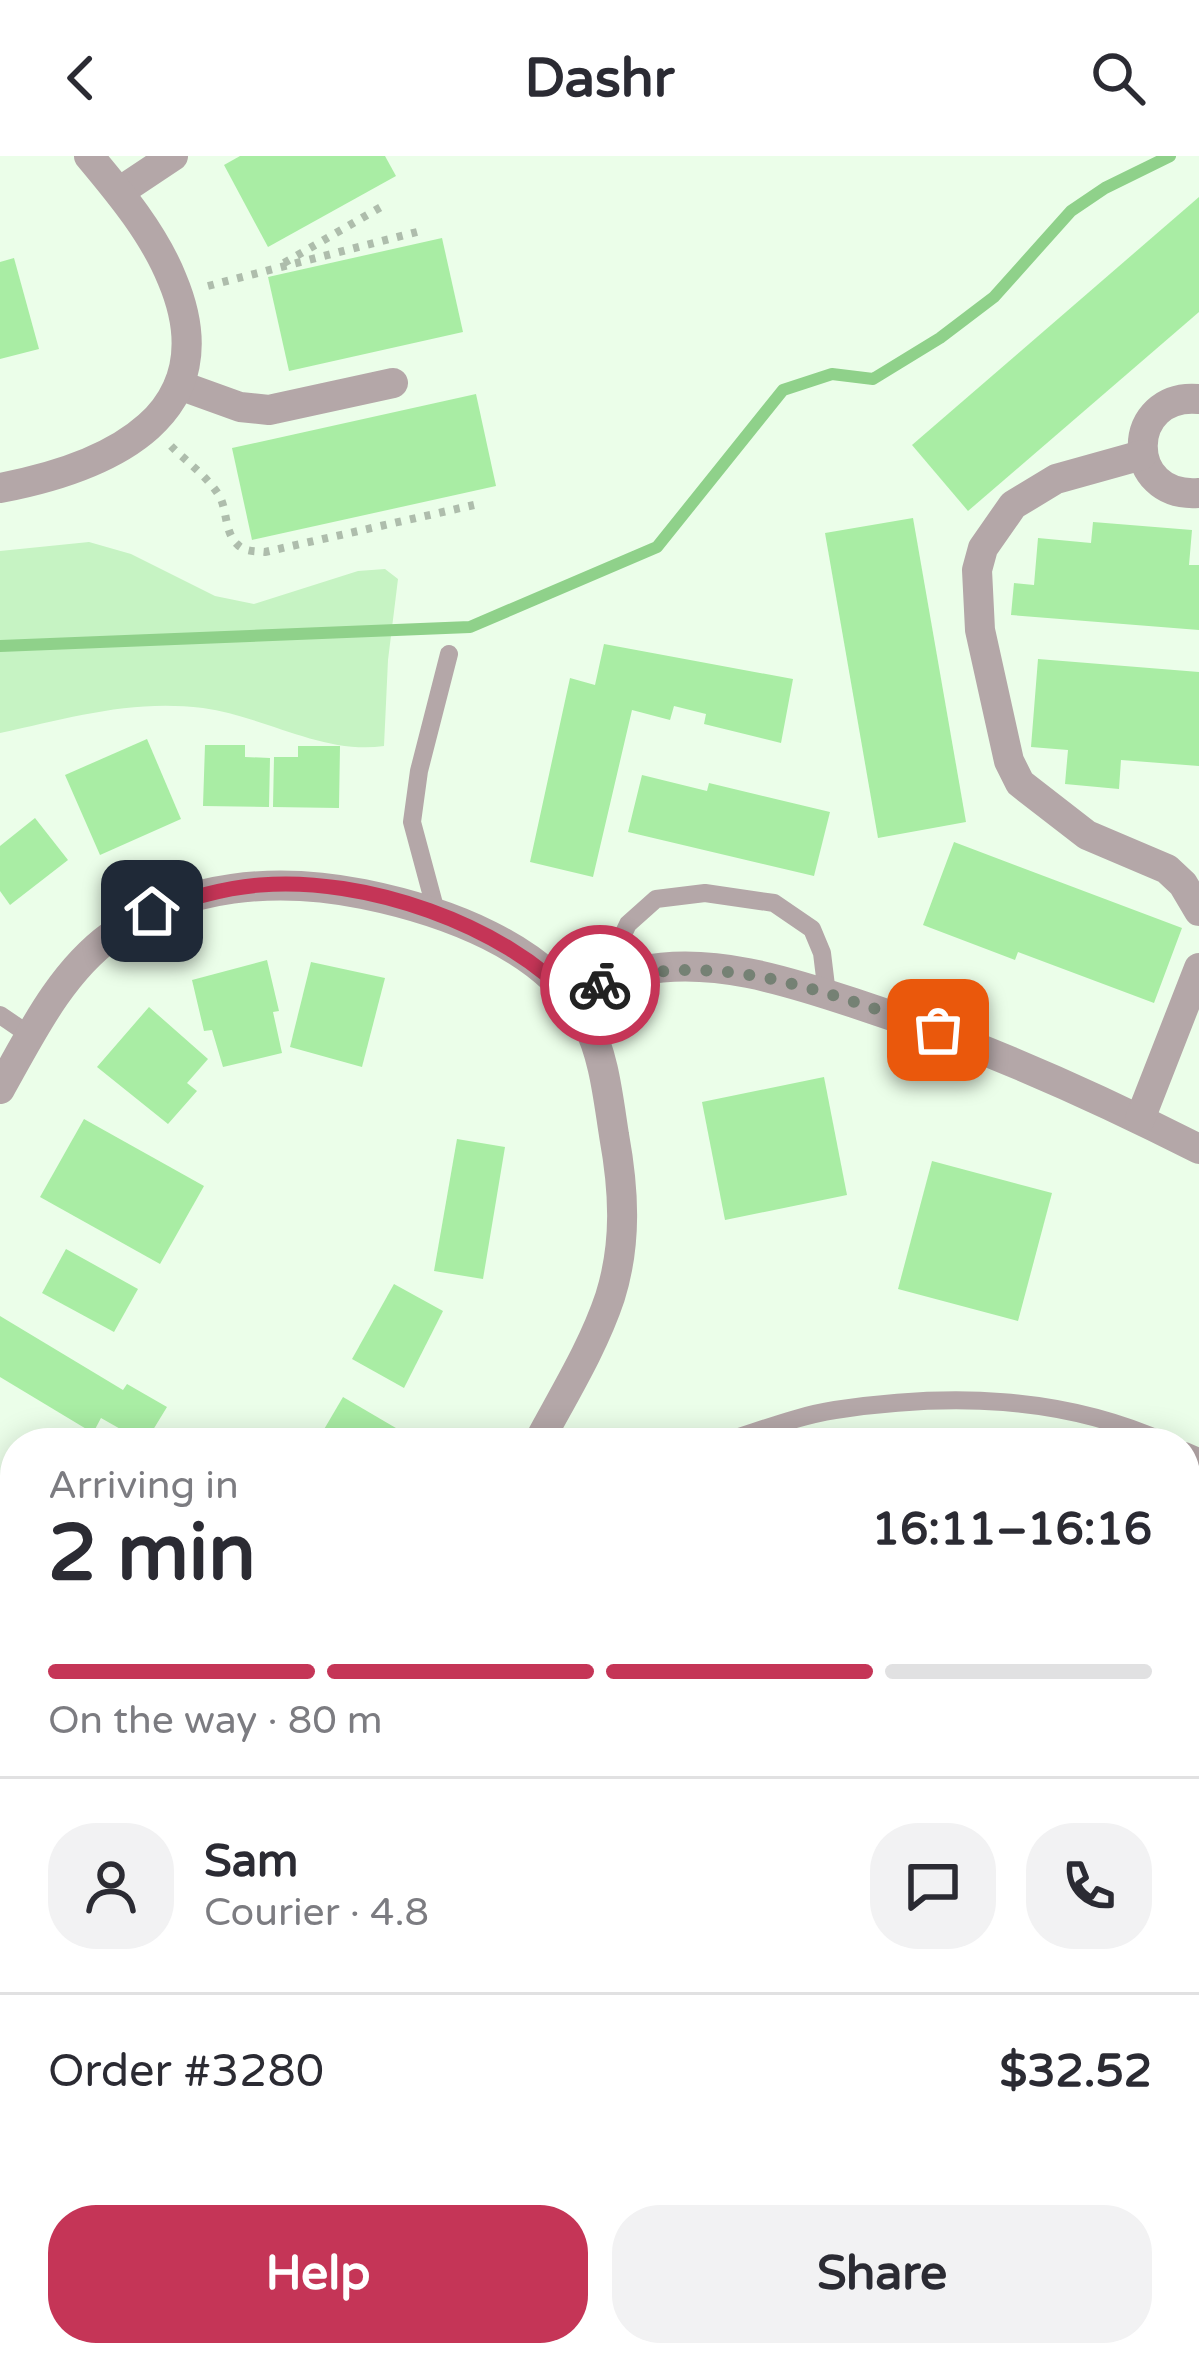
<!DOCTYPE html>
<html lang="en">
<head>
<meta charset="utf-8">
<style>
  :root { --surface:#fff; --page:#f2f2f3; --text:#2b2b33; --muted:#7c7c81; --line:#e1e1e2; --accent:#c53557 }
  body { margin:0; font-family:"Varela Round",sans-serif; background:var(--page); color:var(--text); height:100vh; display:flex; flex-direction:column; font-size:45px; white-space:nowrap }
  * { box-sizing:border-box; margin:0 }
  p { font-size:39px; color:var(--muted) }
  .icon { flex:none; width:66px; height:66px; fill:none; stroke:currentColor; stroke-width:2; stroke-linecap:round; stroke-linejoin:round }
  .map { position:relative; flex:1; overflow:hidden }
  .drawer { position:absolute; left:0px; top:1272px; width:1200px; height:939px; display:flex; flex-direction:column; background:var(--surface); border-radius:48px 48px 0 0; box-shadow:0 6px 30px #0003 }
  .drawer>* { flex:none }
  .pin { position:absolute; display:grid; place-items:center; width:102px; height:102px; color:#fff; margin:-51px; border-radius:24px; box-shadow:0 6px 18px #0006 }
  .courier { position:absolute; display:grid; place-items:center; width:120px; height:120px; margin:-60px; border:9px solid #c53557; border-radius:50%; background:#fff; color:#222; box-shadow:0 3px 15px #0007 }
  .head em { font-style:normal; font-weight:700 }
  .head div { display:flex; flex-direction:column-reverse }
  .head { display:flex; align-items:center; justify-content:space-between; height:204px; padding:0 48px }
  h1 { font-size:78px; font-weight:700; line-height:90px }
  .bar { display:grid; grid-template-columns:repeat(4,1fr); gap:18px 12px; align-content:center; height:144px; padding:0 48px }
  .bar i { height:15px; border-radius:9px; background:var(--line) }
  .bar .on { background:var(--accent) }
  .bar p { grid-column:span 4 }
  .line { display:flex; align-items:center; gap:30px; padding:0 48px; border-top:3px solid var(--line) }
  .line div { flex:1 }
  .round { display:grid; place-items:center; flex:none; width:126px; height:126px; border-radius:48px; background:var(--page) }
  .action { display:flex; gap:24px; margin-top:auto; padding:24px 48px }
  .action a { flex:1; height:138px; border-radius:48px; background:var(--accent); color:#fff; font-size:48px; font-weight:700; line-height:138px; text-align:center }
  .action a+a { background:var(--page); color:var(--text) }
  header { display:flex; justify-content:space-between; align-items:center; height:156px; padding:0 48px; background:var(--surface); font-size:54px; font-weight:700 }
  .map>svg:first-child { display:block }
  .green { fill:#c6f3c3 }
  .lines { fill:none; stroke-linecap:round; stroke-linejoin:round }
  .stream { stroke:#8fd18a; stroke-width:12 }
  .building { fill:#a9eda4 }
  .path { stroke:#aebdac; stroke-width:8; stroke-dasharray:6 9; stroke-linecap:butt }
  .lane { stroke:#b4a7a8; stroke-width:18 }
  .street { stroke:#b4a7a8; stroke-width:30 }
  .secondary { stroke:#938082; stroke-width:30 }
  .done { stroke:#758174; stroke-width:12; stroke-dasharray:0 21.6 }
  .route { stroke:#c53557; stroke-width:15 }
</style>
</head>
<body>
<header><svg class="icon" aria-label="back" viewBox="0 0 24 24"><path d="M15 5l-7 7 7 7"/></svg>Dashr<svg class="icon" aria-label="search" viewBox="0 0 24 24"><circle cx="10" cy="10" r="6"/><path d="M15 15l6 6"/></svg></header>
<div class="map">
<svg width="1199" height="2209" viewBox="0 0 1199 2209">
  <rect width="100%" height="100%" fill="#ebfee9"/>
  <g class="green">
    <path d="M89,386L131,398L215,440L254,448L358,415L385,413L398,423L388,504L384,590C324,599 263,560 203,552C131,543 70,562 0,577V395Z"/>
    <polygon points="1199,1879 1199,1965 1193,1992 1194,2016 1185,2025 1185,1886"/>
  </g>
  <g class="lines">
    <polyline class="stream" points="0,490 470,471 657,391 783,234 832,218 873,223 940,182 994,141 1071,55 1105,32 1170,0"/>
  </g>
  <g class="building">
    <polygon points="240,0 385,0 396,20 268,91 224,9"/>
    <polygon points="1199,41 1199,156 968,355 912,289"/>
    <polygon points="442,82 463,176 289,215 268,121"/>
    <polygon points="14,102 39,193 0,203 0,106"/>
    <polygon points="476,238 496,330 252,384 232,292"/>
    <polygon points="913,362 966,666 878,682 825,377"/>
    <polygon points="1093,366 1192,374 1189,409 1199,409 1199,474 1011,459 1014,427 1034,429 1038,382 1091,387"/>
    <polygon points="604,488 793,523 781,587 704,568 706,558 674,550 670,564 632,554 593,721 530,706 570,522 595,529"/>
    <polygon points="1038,503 1199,516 1199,610 1121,604 1119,633 1065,628 1068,594 1031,591"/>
    <polygon points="147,583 181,663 100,699 65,619"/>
    <polygon points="205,589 245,589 245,601 270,602 269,651 203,650"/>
    <polygon points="298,590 340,590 339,652 273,651 274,601 298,601"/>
    <polygon points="642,619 707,635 709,627 830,656 814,720 628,676"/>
    <polygon points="35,662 68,704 10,749 0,735 0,690"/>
    <polygon points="954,686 1182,772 1154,847 1018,796 1015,804 923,769"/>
    <polygon points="267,804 279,855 273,856 282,897 223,911 212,874 204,875 192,824"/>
    <polygon points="311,806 385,822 362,911 290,891"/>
    <polygon points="149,851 208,903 187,927 197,935 168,968 97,911"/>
    <polygon points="824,921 847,1039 725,1064 702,946"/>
    <polygon points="84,963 204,1030 160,1108 40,1041"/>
    <polygon points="457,983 505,991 483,1123 434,1115"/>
    <polygon points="932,1005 1052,1037 1018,1165 898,1133"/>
    <polygon points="66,1093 138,1133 114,1176 42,1137"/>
    <polygon points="394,1128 443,1155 404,1232 352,1203"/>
    <polygon points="0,1160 123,1234 127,1228 167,1251 145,1287 101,1262 93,1277 0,1221"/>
    <polygon points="343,1241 401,1275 393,1287 316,1287"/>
    <polygon points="0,1334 15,1342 15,1382 0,1374"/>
    <polygon points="11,1402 15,1405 15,1462 0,1453 0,1422"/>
    <polygon points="0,1459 15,1467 15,1485 5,1503 0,1500"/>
    <polygon points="1185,1533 1199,1542 1199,1677 1188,1695 1185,1693"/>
    <polygon points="15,1674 15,1731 0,1723 0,1700"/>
    <polygon points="15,1902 15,1937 0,1929"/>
    <polygon points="507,2196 626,2196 615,2209 501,2209 498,2206"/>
    <polygon points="970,2196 1039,2196 1028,2209 958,2209"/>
  </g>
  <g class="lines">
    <g class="path">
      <polyline points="284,107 381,51"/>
      <polyline points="208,130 417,76"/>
      <path d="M171,290C187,306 209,322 220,341C227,355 225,377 237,388C244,396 255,395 265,396L474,349"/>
    </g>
    <g class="lane">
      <polyline points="437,759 412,666 419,615 449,498"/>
      <polyline points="599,829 628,768 656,743 705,737 774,747 812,773 822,797 827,838"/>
      <polyline points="0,859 31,880"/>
      <path d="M720,1287C757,1276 796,1260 835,1254C948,1237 1061,1239 1167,1287"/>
      <polyline points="1185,1295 1199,1301"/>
      <polyline points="1185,1343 1199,1320"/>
    </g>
    <g class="street">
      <polyline points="119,36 173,0"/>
      <polyline points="179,229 240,251 269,254 393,227"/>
      <path d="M1199,243C1125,236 1123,343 1199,337"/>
      <polyline points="1142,299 1056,323 1013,349 983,392 977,414 980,474 1009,605 1020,627 1087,679 1167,713 1183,728 1199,755"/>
      <path d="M0,332C110,311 229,258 172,123C154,78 120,37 89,0"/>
      <path d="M573,844C594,833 616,821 640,815C710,800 788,825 854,847C974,886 1087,936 1199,993"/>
      <path d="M0,933C30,880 60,817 111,780C184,727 278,721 363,738C442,754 546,790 586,865C604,899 608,941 614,979C624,1034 627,1087 610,1141C593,1192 563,1240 538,1287"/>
      <polyline points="1140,963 1199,812"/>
      <polyline points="35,2209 42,2196"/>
      <polyline points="779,2209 791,2196"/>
    </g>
    <g class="secondary">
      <polyline points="1185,1837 1199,1830"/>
      <polyline points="172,2209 213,2196"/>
    </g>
  </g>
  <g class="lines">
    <path class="done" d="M600,829C716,789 828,838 938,874"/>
    <path class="route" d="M152,755C188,743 222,732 260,729C363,720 504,768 573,844L600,829"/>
  </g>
</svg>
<div class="pin" style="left:938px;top:874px;background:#ea580c"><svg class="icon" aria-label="bag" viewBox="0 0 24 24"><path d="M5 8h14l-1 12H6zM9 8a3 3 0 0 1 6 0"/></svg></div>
<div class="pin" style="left:152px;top:755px;background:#1f2937"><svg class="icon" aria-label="home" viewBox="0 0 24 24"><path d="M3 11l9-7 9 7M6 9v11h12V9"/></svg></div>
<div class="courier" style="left:600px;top:829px"><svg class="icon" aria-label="bike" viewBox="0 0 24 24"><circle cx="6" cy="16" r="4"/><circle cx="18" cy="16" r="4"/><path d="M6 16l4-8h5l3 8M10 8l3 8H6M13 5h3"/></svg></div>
<section class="drawer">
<div class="head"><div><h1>2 min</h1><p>Arriving in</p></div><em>16:11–16:16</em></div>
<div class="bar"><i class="on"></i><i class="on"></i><i class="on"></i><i></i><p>On the way · 80 m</p></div>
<div class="line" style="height:216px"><a class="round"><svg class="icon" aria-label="person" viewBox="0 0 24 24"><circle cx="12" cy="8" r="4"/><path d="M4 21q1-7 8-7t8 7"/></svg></a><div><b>Sam</b><p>Courier · 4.8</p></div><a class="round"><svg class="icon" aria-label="chat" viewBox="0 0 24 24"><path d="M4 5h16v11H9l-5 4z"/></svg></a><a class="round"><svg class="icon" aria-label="phone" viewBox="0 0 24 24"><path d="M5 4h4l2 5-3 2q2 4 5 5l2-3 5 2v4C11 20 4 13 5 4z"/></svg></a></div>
<div class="line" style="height:156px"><div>Order #3280</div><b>$32.52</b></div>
<div class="action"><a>Help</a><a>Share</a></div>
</section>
</div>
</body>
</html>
